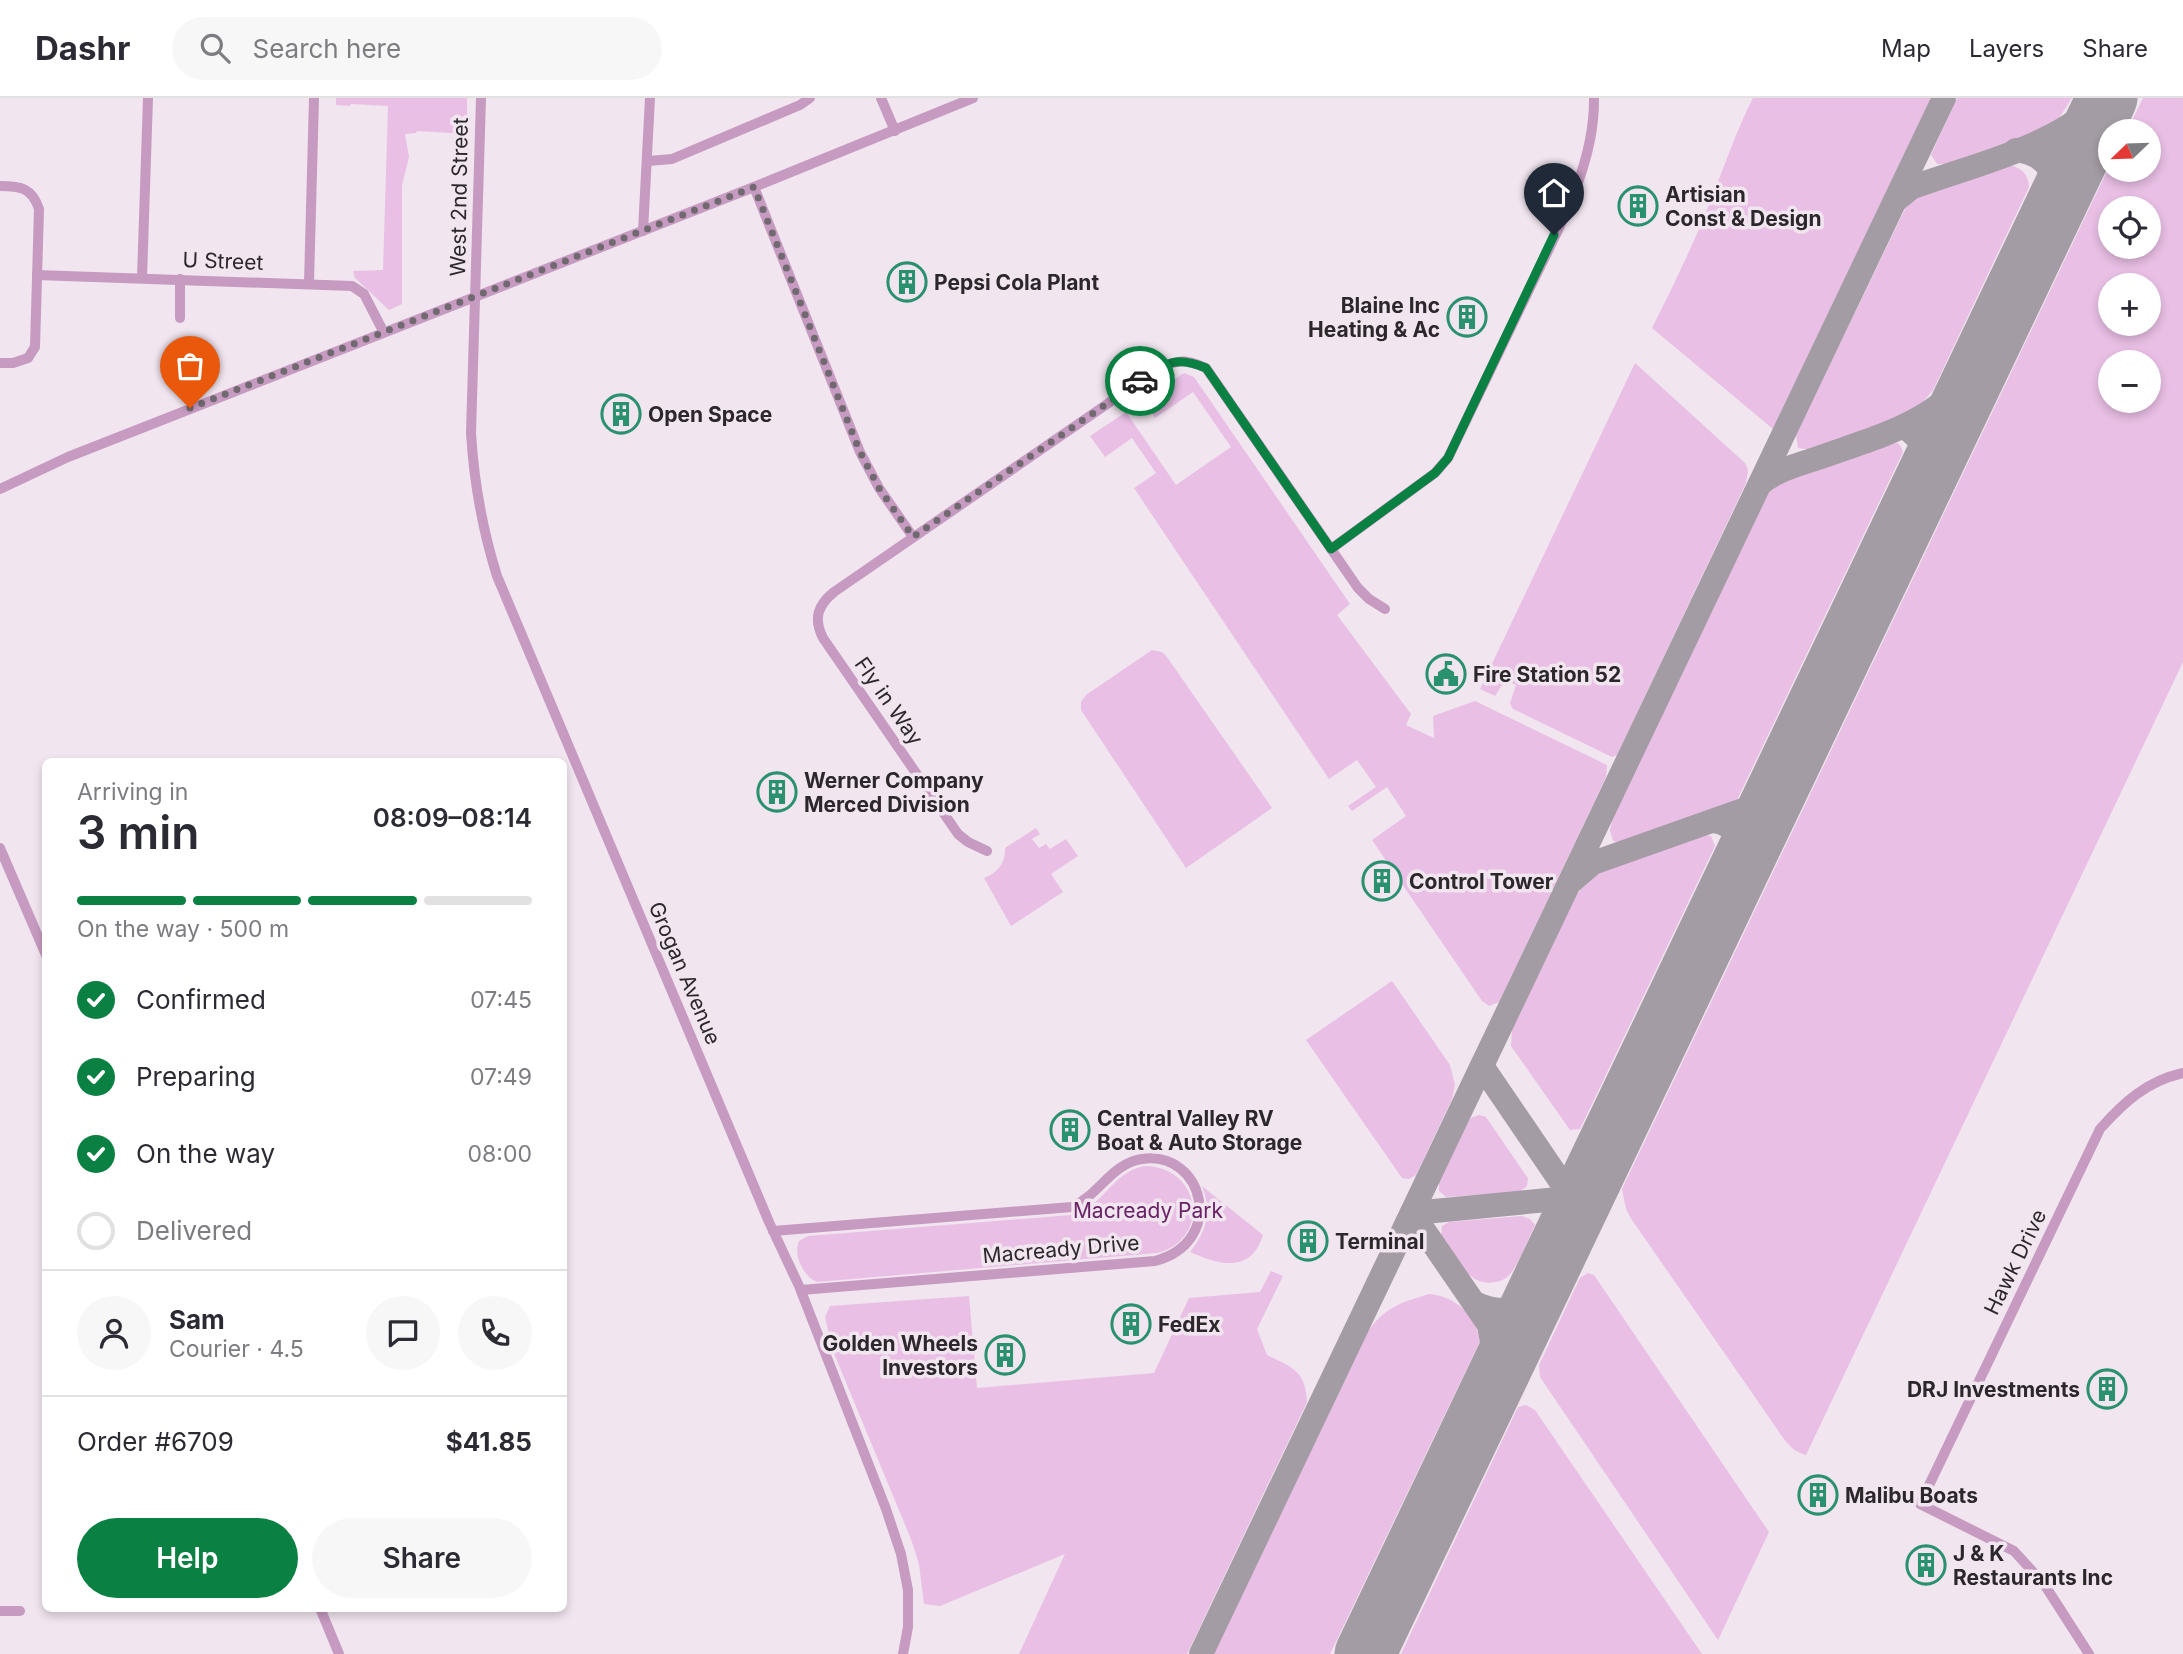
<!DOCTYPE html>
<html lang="en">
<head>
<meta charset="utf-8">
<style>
  :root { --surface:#fff; --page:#f7f7f7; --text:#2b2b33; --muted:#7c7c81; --line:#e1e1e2; --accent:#0b8043 }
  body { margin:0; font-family:Inter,sans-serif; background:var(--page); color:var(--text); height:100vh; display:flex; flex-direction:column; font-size:26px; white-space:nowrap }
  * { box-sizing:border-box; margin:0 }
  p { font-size:23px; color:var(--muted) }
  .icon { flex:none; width:38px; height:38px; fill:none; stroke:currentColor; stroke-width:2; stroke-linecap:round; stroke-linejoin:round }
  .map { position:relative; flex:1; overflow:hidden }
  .sheet { position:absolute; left:42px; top:660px; width:525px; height:854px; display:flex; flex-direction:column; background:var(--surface); border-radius:10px; box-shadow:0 4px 10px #0003 }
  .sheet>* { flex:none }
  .needle { width:46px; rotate:247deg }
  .tools { position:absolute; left:2098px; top:21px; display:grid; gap:14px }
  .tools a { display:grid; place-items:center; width:63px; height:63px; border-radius:50%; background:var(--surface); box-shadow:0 4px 10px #0003; font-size:35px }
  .pin { position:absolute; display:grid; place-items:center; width:60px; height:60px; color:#fff; margin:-72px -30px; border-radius:50% 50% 50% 0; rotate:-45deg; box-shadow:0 0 7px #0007 }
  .pin .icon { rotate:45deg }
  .courier { position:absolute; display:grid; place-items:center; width:70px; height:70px; margin:-35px; border:5px solid #0b8043; border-radius:50%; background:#fff; color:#222; box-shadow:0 2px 9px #0007 }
  .headline em { font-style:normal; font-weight:600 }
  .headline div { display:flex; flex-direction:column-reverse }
  .headline { display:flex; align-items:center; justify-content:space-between; height:119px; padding:0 35px }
  h1 { font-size:46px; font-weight:600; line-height:52px }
  .bar { display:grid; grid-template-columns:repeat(4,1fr); gap:10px 7px; align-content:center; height:84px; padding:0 35px }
  .bar i { height:9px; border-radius:5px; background:var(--line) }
  .bar .current { background:var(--accent) }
  .bar p { grid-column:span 4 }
  .line { display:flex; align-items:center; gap:18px; padding:0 35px; border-top:2px solid var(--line) }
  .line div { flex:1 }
  .round { display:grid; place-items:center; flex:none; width:74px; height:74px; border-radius:37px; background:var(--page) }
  ol { padding:0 35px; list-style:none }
  li { display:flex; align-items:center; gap:21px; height:77px }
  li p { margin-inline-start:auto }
  li .icon { padding:7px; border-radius:50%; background:var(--accent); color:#fff; stroke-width:4 }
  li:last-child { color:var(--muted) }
  li i { width:38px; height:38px; border:4px solid var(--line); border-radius:50% }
  .action { display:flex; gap:14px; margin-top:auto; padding:14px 35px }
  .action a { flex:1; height:80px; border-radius:42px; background:var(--accent); color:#fff; font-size:28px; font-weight:600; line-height:80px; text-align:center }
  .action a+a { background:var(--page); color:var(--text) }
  header { display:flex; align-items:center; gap:42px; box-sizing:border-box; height:98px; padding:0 35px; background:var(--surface); border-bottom:2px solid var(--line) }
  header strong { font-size:33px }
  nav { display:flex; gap:38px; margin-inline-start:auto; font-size:24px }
  .search { width:490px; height:63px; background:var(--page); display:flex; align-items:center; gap:18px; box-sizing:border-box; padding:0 24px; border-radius:38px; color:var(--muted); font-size:26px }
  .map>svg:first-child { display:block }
  .green { fill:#e9bfe5; fill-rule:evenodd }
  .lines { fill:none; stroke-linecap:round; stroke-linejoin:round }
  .taxiway { stroke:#a49ca4; stroke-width:24 }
  .runway { stroke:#a49ca4; stroke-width:61 }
  .street { stroke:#c69ac1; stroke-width:10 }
  .done { stroke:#706a70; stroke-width:7; stroke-dasharray:0 12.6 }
  .route { stroke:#0b8043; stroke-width:9 }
  .labels { text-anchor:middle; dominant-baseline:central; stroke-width:7; stroke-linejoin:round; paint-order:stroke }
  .poi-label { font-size:21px; font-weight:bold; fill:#2b272b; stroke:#f1e5ef; text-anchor:start }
  .street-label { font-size:21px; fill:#2b272b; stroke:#f1e5ef }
  .park-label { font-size:21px; fill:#692266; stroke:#f1e5ef }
</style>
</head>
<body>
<header>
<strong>Dashr</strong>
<div class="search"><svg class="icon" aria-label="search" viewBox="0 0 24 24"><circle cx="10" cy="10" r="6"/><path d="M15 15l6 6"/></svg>Search here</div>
<nav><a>Map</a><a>Layers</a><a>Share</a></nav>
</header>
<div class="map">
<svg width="2183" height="1556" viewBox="0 0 2183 1556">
  <rect width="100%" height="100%" fill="#f1e5ef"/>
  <g class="green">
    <polygon points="336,0 467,0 467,36 417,33 416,35 405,36 409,59 402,87 402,206 389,212 355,180 353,173 383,172 388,8 351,6 350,8 336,7"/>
    <path d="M1753,0H1931L1773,331L1652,230C1674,186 1696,142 1713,96C1727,62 1736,33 1753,0Z"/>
    <polygon points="1957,0 2072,0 2057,23 2046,30 1947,66 1937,66 1931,57"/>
    <path d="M2143,0H2183V564L1806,1357C1791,1354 1783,1340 1775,1328L1632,1122L1626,1111L1622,1091L2110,67V72H2149V33H2127ZM2110,110H2149V149H2110ZM2110,187H2149V226H2110ZM2110,264H2149V303H2110Z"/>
    <path d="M2009,67C2022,70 2028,76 2029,89L1933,292L1922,305L1905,318L1811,352L1798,350L1796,337L1906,109L1921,96Z"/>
    <polygon points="1635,265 1745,365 1748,372 1746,385 1617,657 1612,659 1513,611 1510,605 1516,587 1505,582 1495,598 1480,591"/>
    <polygon points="1184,275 1194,279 1350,506 1337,517 1411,616 1406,627 1434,640 1433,618 1475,603 1607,667 1606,679 1499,904 1489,908 1482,903 1372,742 1406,718 1387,689 1352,713 1348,708 1376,689 1357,662 1329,681 1134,390 1156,375 1132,340 1105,359 1090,338 1126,314 1176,387 1231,349 1193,294 1155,320 1143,302"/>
    <polygon points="1897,345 1900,347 1903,354 1737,702 1629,742 1621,745 1613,743 1610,732 1613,719 1769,394 1785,383 1889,346"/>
    <polygon points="1152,552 1162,554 1167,559 1272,710 1186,770 1081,612 1081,604 1086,597"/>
    <path d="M1036,730L1040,736L1032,741L1039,750L1046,746L1050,751L1066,741L1078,758L1051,776L1063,794L1011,828L984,780C998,775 1006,764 1005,750Z"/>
    <polygon points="1704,737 1711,738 1715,748 1580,1031 1570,1032 1511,948 1512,932 1576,798 1586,783 1597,775"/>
    <polygon points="1392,883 1450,967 1455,987 1452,1001 1416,1077 1409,1081 1402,1080 1306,942"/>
    <polygon points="1479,1017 1486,1019 1525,1076 1528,1080 1527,1088 1519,1094 1446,1099 1439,1093 1439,1084 1468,1024 1471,1020"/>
    <path d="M1144,1068C1201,1068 1212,1141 1157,1155L817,1184C803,1178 793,1157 799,1143L808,1138L1071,1117C1107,1107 1109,1076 1144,1068Z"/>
    <path d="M1202,1088L1263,1137C1251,1176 1219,1167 1190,1154C1207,1133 1212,1113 1202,1088Z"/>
    <path d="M1522,1118L1530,1121L1535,1127C1528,1142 1522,1158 1513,1172C1509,1179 1503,1183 1495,1184C1469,1190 1451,1156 1441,1137L1442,1128L1449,1124Z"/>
    <path d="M1271,1173L1283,1178L1257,1231L1267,1257C1292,1269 1306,1273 1307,1304L1187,1556H1019L1065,1456L940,1508L924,1506L919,1466L911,1441L833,1253L825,1219L830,1208L969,1198L977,1290L1154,1275L1189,1200L1260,1194Z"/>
    <polygon points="1588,1175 1594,1177 1769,1434 1718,1542 1540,1279 1539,1267 1580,1180"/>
    <path d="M1429,1196C1455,1198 1476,1217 1480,1243L1330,1556H1214L1367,1235C1383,1210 1402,1204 1429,1196Z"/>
    <polygon points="1526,1307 1535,1312 1702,1556 1401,1556 1518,1309"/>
  </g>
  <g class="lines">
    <g class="taxiway">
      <path d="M2016,52C2050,57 2061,80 2053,112"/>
      <path d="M1895,103L1911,90C1969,68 2061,48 2102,0"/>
      <path d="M1904,329C1924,342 1931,357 1925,380"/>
      <path d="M1760,386C1776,372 1798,367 1818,360C1888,335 1941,324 1984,258"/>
      <path d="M1714,723C1743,726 1742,756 1736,778"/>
      <polyline points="1572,783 1593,765 1754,708 1773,693 1784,678"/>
      <path d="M1482,968L1561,1084C1571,1106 1567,1124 1560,1147"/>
      <polyline points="1412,1115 1489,1227 1495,1261 1487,1300"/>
      <polyline points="1407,1125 1416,1117 1424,1114 1558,1101 1582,1088 1601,1062"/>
      <path d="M1475,1205C1500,1217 1521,1214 1539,1191"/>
      <polyline points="1201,1556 1944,0"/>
    </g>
    <polyline class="runway" points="1365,1556 2107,0"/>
    <g class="street">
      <path d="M481,0L471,335C474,385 482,430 497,478L769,1124L799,1188L886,1411L901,1456L908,1492V1529L903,1556"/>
      <polyline points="881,0 895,33"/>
      <polyline points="648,63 672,61 800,7 810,0"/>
      <path d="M0,88C21,88 32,90 39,111L35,249L28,260L13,265H0"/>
      <polyline points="754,89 860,354 879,390 913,439"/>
      <polyline points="643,133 650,0"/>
      <polyline points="37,177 352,188 364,196 383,233"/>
      <polyline points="142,180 148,0"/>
      <polyline points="309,185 314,0"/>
      <polyline points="180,220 180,181"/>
      <polyline points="0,391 68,359 754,89 973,0"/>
      <path d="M1331,451L1435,375L1448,360C1475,305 1501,250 1527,196C1556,135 1595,69 1594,0"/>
      <polyline points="0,750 46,857"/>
      <path d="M987,753L968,744L958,736L823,540C813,520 818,507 834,494L1158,271C1180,261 1185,261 1206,270L1358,490L1369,501L1385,511"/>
      <path d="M773,1133L1072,1109C1099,1097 1112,1065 1142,1061C1204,1052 1227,1144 1155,1163L801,1192"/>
      <polyline points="320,1510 339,1556"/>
      <polyline points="0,1513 20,1513"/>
      <path d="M2089,1556L2044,1486L2014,1453L1920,1406L2100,1031C2124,1004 2147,983 2183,975"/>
    </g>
  </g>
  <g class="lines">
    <polyline class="done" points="190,310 754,89 860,354 879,390 913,439 1140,283"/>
    <path class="route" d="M1140,283C1167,265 1175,257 1206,270L1331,451L1435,375L1448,360L1554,137"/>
  </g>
  <defs>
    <g id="building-ring" transform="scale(2.0125)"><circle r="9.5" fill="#f1e5ef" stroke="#29916e" stroke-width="1.5"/><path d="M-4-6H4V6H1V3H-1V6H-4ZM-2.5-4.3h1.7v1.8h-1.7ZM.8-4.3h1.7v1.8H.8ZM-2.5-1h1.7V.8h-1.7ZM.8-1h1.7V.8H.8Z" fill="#29916e"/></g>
    <g id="civic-ring" transform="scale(2.0125)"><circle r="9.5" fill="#f1e5ef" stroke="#29916e" stroke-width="1.5"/><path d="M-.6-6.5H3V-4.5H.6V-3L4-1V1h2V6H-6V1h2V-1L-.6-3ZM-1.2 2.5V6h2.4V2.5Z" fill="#29916e"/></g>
  </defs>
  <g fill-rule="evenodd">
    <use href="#building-ring" x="1638" y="108"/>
    <use href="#building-ring" x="907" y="184"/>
    <use href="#building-ring" x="1467" y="219"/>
    <use href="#building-ring" x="621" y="316"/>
    <use href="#civic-ring" x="1446" y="576"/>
    <use href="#building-ring" x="777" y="694"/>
    <use href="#building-ring" x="1382" y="783"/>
    <use href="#building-ring" x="1070" y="1032"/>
    <use href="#building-ring" x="1308" y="1143"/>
    <use href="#building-ring" x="1131" y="1226"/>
    <use href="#building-ring" x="1005" y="1257"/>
    <use href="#building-ring" x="2107" y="1291"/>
    <use href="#building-ring" x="1818" y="1397"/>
    <use href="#building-ring" x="1926" y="1467"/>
  </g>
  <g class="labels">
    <g class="poi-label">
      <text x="1665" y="96">Artisian<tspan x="1665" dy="24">Const &amp; Design</tspan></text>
      <text x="934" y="184">Pepsi Cola Plant</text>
      <text x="1440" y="207" text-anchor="end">Blaine Inc<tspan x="1440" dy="24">Heating &amp; Ac</tspan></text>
      <text x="648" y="316">Open Space</text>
      <text x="1473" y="576">Fire Station 52</text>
      <text x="804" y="682">Werner Company<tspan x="804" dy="24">Merced Division</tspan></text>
      <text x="1409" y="783">Control Tower</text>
      <text x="1097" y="1020">Central Valley RV<tspan x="1097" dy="24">Boat &amp; Auto Storage</tspan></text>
      <text x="1335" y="1143">Terminal</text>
      <text x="1158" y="1226">FedEx</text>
      <text x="978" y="1245" text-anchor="end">Golden Wheels<tspan x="978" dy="24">Investors</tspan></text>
      <text x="2080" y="1291" text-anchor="end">DRJ Investments</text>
      <text x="1845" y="1397">Malibu Boats</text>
      <text x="1953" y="1455">J &amp; K<tspan x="1953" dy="24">Restaurants Inc</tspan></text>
    </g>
    <g class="street-label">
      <text transform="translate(459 99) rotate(-89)">West 2nd Street</text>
      <text transform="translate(223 163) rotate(2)">U Street</text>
      <text transform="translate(889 603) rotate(55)">Fly in Way</text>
      <text transform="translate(685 875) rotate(67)">Grogan Avenue</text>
      <text transform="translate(1061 1151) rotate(-5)">Macready Drive</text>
      <text transform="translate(2015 1164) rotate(-64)">Hawk Drive</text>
    </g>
    <g class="park-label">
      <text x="1148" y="1112">Macready Park</text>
    </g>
  </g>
</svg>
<div class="tools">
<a><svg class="needle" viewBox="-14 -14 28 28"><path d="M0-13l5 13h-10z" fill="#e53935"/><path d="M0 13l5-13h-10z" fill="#7c7c81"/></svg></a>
<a><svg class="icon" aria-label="locate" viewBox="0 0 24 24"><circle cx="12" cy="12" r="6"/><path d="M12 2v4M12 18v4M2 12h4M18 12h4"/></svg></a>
<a>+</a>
<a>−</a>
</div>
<div class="pin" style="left:190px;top:310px;background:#ea580c"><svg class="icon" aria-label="bag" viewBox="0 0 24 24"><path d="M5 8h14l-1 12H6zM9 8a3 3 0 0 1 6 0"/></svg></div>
<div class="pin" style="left:1554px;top:137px;background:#1f2937"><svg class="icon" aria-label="home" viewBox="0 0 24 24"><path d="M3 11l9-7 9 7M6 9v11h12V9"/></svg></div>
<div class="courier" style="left:1140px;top:283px"><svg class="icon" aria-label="car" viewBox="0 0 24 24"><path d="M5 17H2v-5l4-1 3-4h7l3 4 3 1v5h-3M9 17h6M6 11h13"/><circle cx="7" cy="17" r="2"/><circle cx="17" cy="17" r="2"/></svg></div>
<section class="sheet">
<div class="headline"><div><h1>3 min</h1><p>Arriving in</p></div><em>08:09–08:14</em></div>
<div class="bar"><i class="current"></i><i class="current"></i><i class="current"></i><i></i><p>On the way · 500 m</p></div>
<ol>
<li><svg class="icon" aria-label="check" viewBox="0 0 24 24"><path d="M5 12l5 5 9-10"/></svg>Confirmed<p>07:45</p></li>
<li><svg class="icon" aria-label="check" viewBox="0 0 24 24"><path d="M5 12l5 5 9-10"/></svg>Preparing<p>07:49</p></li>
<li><svg class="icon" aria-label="check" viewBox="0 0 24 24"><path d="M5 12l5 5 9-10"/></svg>On the way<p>08:00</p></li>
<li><i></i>Delivered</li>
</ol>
<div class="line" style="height:126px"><a class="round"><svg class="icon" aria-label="person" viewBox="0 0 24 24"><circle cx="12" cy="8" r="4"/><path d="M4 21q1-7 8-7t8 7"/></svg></a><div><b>Sam</b><p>Courier · 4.5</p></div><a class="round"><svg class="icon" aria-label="chat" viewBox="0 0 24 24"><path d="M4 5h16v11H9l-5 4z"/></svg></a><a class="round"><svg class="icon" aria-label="phone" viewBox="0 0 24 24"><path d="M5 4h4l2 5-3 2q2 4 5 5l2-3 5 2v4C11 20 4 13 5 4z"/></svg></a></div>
<div class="line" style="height:91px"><div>Order #6709</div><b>$41.85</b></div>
<div class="action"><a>Help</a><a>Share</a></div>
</section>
</div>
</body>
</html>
